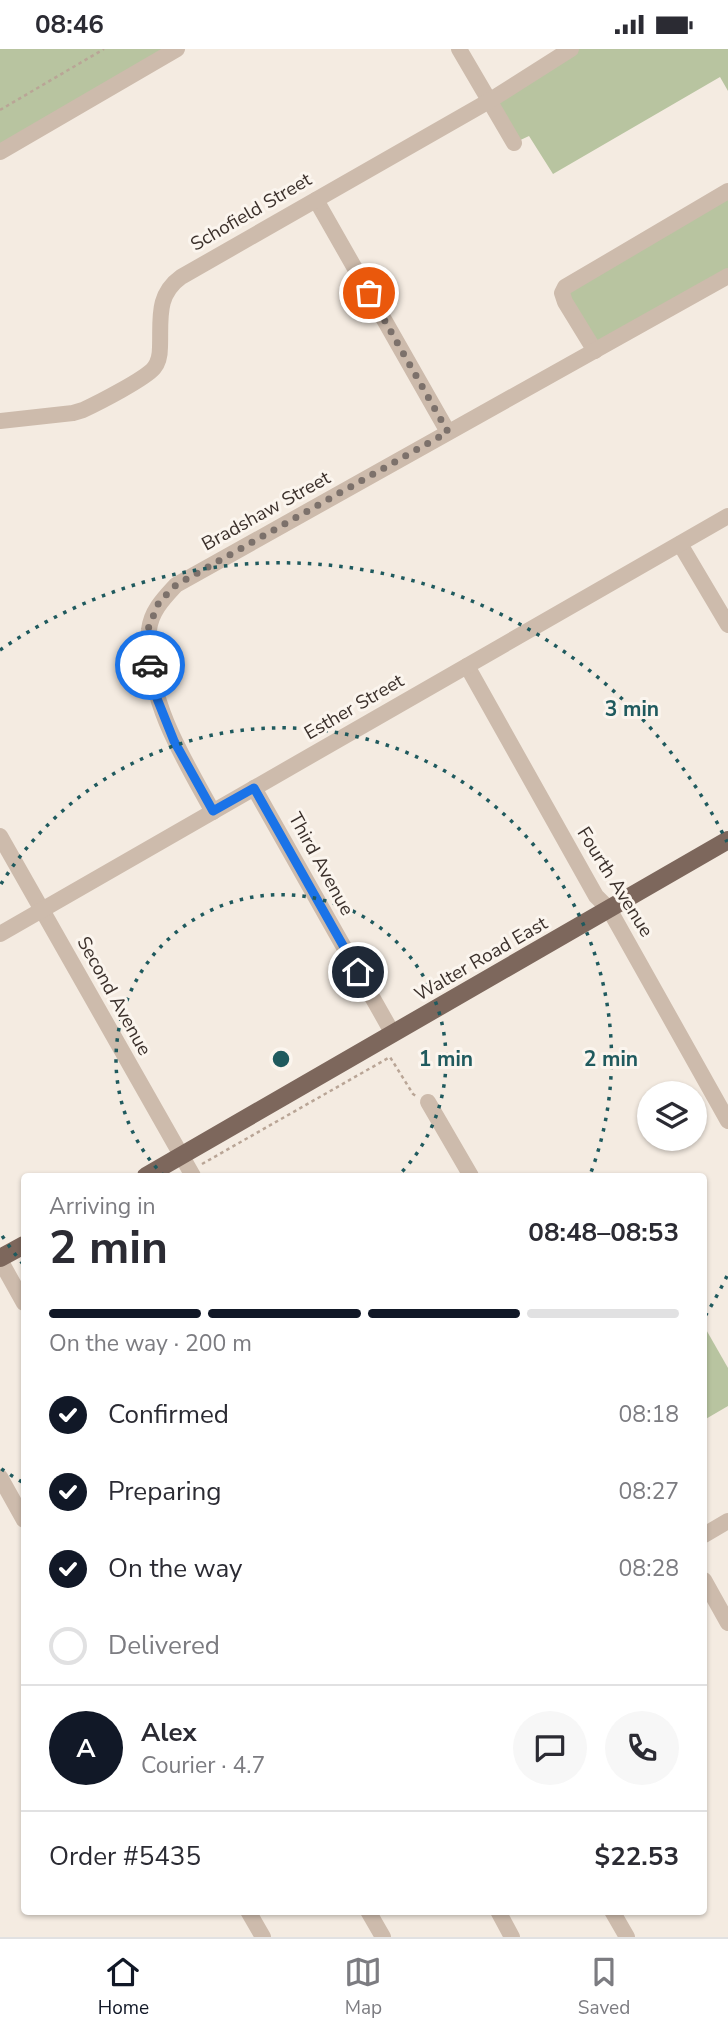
<!DOCTYPE html>
<html lang="en">
<head>
<meta charset="utf-8">
<style>
  :root { --surface:#fff; --page:#f7f7f7; --text:#2b2b33; --muted:#7c7c81; --line:#e1e1e2; --accent:#111827 }
  body { margin:0; font-family:"Nunito Sans",sans-serif; background:var(--page); color:var(--text); height:100vh; display:flex; flex-direction:column; font-size:26px; white-space:nowrap }
  * { box-sizing:border-box; margin:0 }
  p { font-size:23px; color:var(--muted) }
  .icon { flex:none; width:38px; height:38px; fill:none; stroke:currentColor; stroke-width:2; stroke-linecap:round; stroke-linejoin:round }
  .map { position:relative; flex:1; overflow:hidden }
  .sheet { position:absolute; left:21px; top:1124px; width:686px; height:742px; display:flex; flex-direction:column; background:var(--surface); border-radius:7px; box-shadow:0 2px 5px #0004 }
  .sheet>* { flex:none }
  .controls { position:absolute; left:637px; top:1032px; display:grid; gap:14px }
  .controls a { display:grid; place-items:center; width:70px; height:70px; border-radius:50%; background:var(--surface); box-shadow:0 2px 5px #0004; font-size:35px }
  .pin { position:absolute; display:grid; place-items:center; width:60px; height:60px; color:#fff; margin:-30px; border:4px solid #fff; border-radius:50%; box-shadow:0 2px 7px #0007 }
  .courier { position:absolute; display:grid; place-items:center; width:70px; height:70px; margin:-35px; border:5px solid #1a73e8; border-radius:50%; background:#fff; color:#222; box-shadow:0 2px 9px #0007 }
  .headline em { font-style:normal; font-weight:700 }
  .headline div { display:flex; flex-direction:column-reverse }
  .headline { display:flex; align-items:center; justify-content:space-between; height:119px; padding:0 28px }
  h1 { font-size:46px; font-weight:700; line-height:52px }
  .bar { display:grid; grid-template-columns:repeat(4,1fr); gap:10px 7px; align-content:center; height:84px; padding:0 28px }
  .bar i { height:9px; border-radius:5px; background:var(--line) }
  .bar .on { background:var(--accent) }
  .bar p { grid-column:span 4 }
  .line { display:flex; align-items:center; gap:18px; padding:0 28px; border-top:2px solid var(--line) }
  .line div { flex:1 }
  .round { display:grid; place-items:center; flex:none; width:74px; height:74px; border-radius:37px; background:var(--page) }
  ol { padding:0 28px; list-style:none }
  li { display:flex; align-items:center; gap:21px; height:77px }
  li p { margin-inline-start:auto }
  li .icon { padding:7px; border-radius:50%; background:var(--accent); color:#fff; stroke-width:4 }
  li:last-child { color:var(--muted) }
  li i { width:38px; height:38px; border:4px solid var(--line); border-radius:50% }
  .status { display:flex; justify-content:space-between; align-items:center; height:49px; padding:0 35px; background:var(--surface); direction:ltr }
  .status svg { height:19px; fill:currentColor }
  .menu { display:flex; justify-content:space-around; align-items:center; height:98px; border-top:2px solid var(--line); background:var(--surface); font-size:19px; color:var(--muted) }
  .menu a { display:grid; justify-items:center; gap:4px }
  .menu .on { color:var(--accent) }
  .map>svg:first-child { display:block }
  .green { fill:#b8c4a0 }
  .lines { fill:none; stroke-linecap:round; stroke-linejoin:round }
  .path { stroke:#b9a596; stroke-width:2.5; stroke-dasharray:3.5 3.5; stroke-linecap:butt }
  .minor { stroke:#cdbbac; stroke-width:16 }
  .major { stroke:#7d675c; stroke-width:18 }
  .done { stroke:#7c716b; stroke-width:7; stroke-dasharray:0 12.6 }
  .route { stroke:#1a73e8; stroke-width:9 }
  .ring { fill:none; stroke:#1f5a5e; stroke-width:3.5; stroke-dasharray:3.5 7 }
  .labels { text-anchor:middle; dominant-baseline:central; stroke-width:6; stroke-linejoin:round; paint-order:stroke }
  .street-label { font-size:19px; fill:#3b302b; stroke:#fbf5ee }
  .centre { fill:#1f5a5e; stroke:#fbf5ee; stroke-width:3.5 }
  .ring-label { font-size:21px; text-anchor:middle; font-weight:bold; fill:#1f5a5e; stroke:#fbf5ee; stroke-width:6; stroke-linejoin:round; paint-order:stroke }
</style>
</head>
<body>
<div class="status"><b>08:46</b><svg viewBox="0 0 49 12"><path d="M0 12V9h3v3zM5 12V6h3v6zM10 12V3h3v9zM15 12V0h3v12zM26 1h20v11H26zM47 4h2v5h-2z"/></svg></div>
<div class="map">
<svg width="728" height="1888" viewBox="0 0 728 1888">
  <rect width="100%" height="100%" fill="#f4ebe1"/>
  <g class="green">
    <polygon points="0,0 177,0 0,103"/>
    <polygon points="571,0 728,0 728,42 720,28 553,125 529,87 514,94 489,52"/>
    <polygon points="728,142 728,227 595,302 565,238"/>
    <polygon points="704,1277 728,1319 728,1357 704,1371"/>
  </g>
  <g class="lines">
    <g class="path">
      <polyline points="0,61 104,0"/>
      <polyline points="202,1115 390,1008 413,1045 416,1047"/>
    </g>
    <g class="minor">
      <polyline points="459,0 514,94"/>
      <polyline points="0,103 177,0"/>
      <polyline points="316,151 448,383"/>
      <polyline points="595,302 565,253 562,244 565,238 728,142"/>
      <path d="M0,372L73,364L83,361C98,354 145,330 154,319C159,313 160,305 160,298C161,270 156,246 181,228L489,52L571,0"/>
      <polyline points="680,495 728,576"/>
      <polyline points="467,617 596,847 609,860 728,1072"/>
      <polyline points="254,739 393,985"/>
      <path d="M213,763C184,710 151,659 149,597C149,592 148,586 149,581C151,562 164,549 176,536L728,227"/>
      <polyline points="0,787 193,1127"/>
      <polyline points="0,885 728,467"/>
      <polyline points="428,1053 471,1127"/>
      <polyline points="0,1211 24,1254"/>
      <polyline points="0,1428 24,1471"/>
      <polyline points="704,1486 728,1472"/>
      <polyline points="704,1531 728,1574"/>
      <polyline points="248,1862 263,1888"/>
      <polyline points="368,1862 383,1888"/>
      <polyline points="498,1862 512,1888"/>
      <polyline points="612,1862 627,1888"/>
    </g>
    <g class="major">
      <polyline points="146,1127 728,791"/>
      <polyline points="0,1209 24,1196"/>
    </g>
  </g>
  <g class="lines">
    <polyline class="done" points="150,616 148,580 159,553 176,536 448,383 369,244"/>
    <polyline class="route" points="150,616 156,647 174,692 213,762 254,739 358,923"/>
  </g>
  <g class="ring">
    <path d="M164 1127A165 165 0 1 1 398 1127"/>
    <path d="M23 1215A330 330 0 0 1 1 1185M1 835A330 330 0 0 1 590 1126"/>
    <path d="M727 1227A496 496 0 0 1 704 1269M22 1433A496 496 0 0 1 0 1419M0 601A496 496 0 0 1 727 793"/>
  </g>
  <g class="labels">
    <g class="street-label">
      <text transform="translate(251 163) rotate(-30)">Schofield Street</text>
      <text transform="translate(266 462) rotate(-29)">Bradshaw Street</text>
      <text transform="translate(354 658) rotate(-30)">Esther Street</text>
      <text transform="translate(321 815) rotate(61)">Third Avenue</text>
      <text transform="translate(615 833) rotate(58)">Fourth Avenue</text>
      <text transform="translate(481 910) rotate(-30)">Walter Road East</text>
      <text transform="translate(114 947) rotate(61)">Second Avenue</text>
    </g>
  </g>
  <circle cx="281" cy="1010" r="10" class="centre"/>
  <g class="ring-label">
    <text x="632" y="667">3 min</text>
    <text x="446" y="1017">1 min</text>
    <text x="611" y="1017">2 min</text>
  </g>
</svg>
<div class="controls">
<a><svg class="icon" aria-label="layers" viewBox="0 0 24 24"><path d="M12 4l9 5-9 5-9-5zM3 14l9 5 9-5"/></svg></a>
</div>
<div class="pin" style="left:369px;top:244px;background:#ea580c"><svg class="icon" aria-label="bag" viewBox="0 0 24 24"><path d="M5 8h14l-1 12H6zM9 8a3 3 0 0 1 6 0"/></svg></div>
<div class="pin" style="left:358px;top:923px;background:#1f2937"><svg class="icon" aria-label="home" viewBox="0 0 24 24"><path d="M3 11l9-7 9 7M6 9v11h12V9"/></svg></div>
<div class="courier" style="left:150px;top:616px"><svg class="icon" aria-label="car" viewBox="0 0 24 24"><path d="M5 17H2v-5l4-1 3-4h7l3 4 3 1v5h-3M9 17h6M6 11h13"/><circle cx="7" cy="17" r="2"/><circle cx="17" cy="17" r="2"/></svg></div>
<section class="sheet">
<div class="headline"><div><h1>2 min</h1><p>Arriving in</p></div><em>08:48–08:53</em></div>
<div class="bar"><i class="on"></i><i class="on"></i><i class="on"></i><i></i><p>On the way · 200 m</p></div>
<ol>
<li><svg class="icon" aria-label="check" viewBox="0 0 24 24"><path d="M5 12l5 5 9-10"/></svg>Confirmed<p>08:18</p></li>
<li><svg class="icon" aria-label="check" viewBox="0 0 24 24"><path d="M5 12l5 5 9-10"/></svg>Preparing<p>08:27</p></li>
<li><svg class="icon" aria-label="check" viewBox="0 0 24 24"><path d="M5 12l5 5 9-10"/></svg>On the way<p>08:28</p></li>
<li><i></i>Delivered</li>
</ol>
<div class="line" style="height:126px"><b class="round" style="background:var(--accent);color:#fff">A</b><div><b>Alex</b><p>Courier · 4.7</p></div><a class="round"><svg class="icon" aria-label="chat" viewBox="0 0 24 24"><path d="M4 5h16v11H9l-5 4z"/></svg></a><a class="round"><svg class="icon" aria-label="phone" viewBox="0 0 24 24"><path d="M5 4h4l2 5-3 2q2 4 5 5l2-3 5 2v4C11 20 4 13 5 4z"/></svg></a></div>
<div class="line" style="height:91px"><div>Order #5435</div><b>$22.53</b></div>
</section>
</div>
<nav class="menu">
<a class="on"><svg class="icon" aria-label="home" viewBox="0 0 24 24"><path d="M3 11l9-7 9 7M6 9v11h12V9"/></svg>Home</a>
<a><svg class="icon" aria-label="map" viewBox="0 0 24 24"><path d="M3 6l6-2 6 2 6-2v14l-6 2-6-2-6 2zM9 4v14M15 6v14"/></svg>Map</a>
<a><svg class="icon" aria-label="saved" viewBox="0 0 24 24"><path d="M7 4h10v16l-5-4-5 4z"/></svg>Saved</a>
</nav>
</body>
</html>
